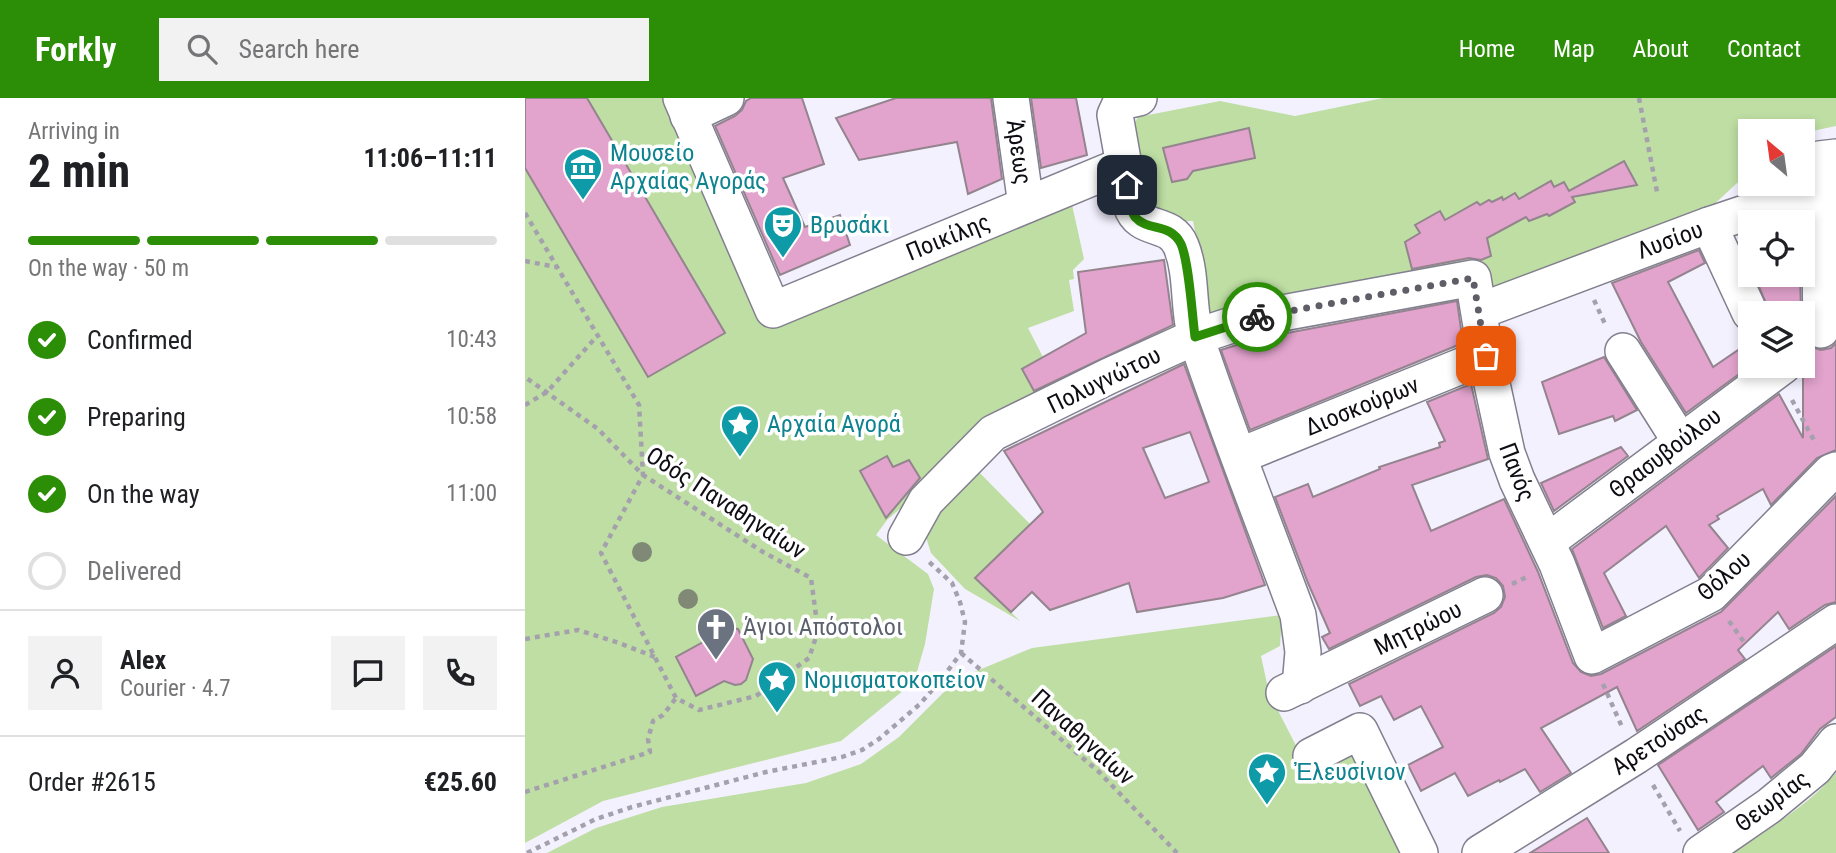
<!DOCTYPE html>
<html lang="en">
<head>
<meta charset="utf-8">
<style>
  :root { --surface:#fff; --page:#f2f2f2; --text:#202124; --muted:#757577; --line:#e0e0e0; --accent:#2c8e07 }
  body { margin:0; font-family:"Roboto Condensed",sans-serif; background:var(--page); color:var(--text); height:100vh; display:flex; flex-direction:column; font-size:26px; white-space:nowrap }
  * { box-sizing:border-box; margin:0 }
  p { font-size:23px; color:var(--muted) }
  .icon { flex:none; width:38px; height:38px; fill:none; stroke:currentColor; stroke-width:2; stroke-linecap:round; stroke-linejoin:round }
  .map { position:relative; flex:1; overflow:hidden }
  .sheet { display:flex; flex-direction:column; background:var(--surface); width:525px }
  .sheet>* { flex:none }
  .needle { width:46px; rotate:331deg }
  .controls { position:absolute; left:1213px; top:21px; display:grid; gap:14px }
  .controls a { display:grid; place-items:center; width:77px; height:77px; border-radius:0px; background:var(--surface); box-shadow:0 4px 10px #0003; font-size:35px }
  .pin { position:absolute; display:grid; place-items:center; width:60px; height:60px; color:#fff; margin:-30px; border-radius:14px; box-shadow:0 4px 10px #0006 }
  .courier { position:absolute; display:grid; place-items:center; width:70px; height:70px; margin:-35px; border:5px solid #2c8e07; border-radius:50%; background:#fff; color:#222; box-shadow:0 2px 9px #0007 }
  .headline em { font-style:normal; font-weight:700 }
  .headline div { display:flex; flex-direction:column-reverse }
  .headline { display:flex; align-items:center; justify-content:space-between; height:119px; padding:0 28px }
  h1 { font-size:46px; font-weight:700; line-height:52px }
  .bar { display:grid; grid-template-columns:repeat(4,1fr); gap:10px 7px; align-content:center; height:84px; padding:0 28px }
  .bar i { height:9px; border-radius:5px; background:var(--line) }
  .bar .selected { background:var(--accent) }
  .bar p { grid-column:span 4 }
  .line { display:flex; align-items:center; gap:18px; padding:0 28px; border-top:2px solid var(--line) }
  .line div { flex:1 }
  .round { display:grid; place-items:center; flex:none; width:74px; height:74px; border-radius:0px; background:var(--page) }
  ol { padding:0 28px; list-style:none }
  li { display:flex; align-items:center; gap:21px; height:77px }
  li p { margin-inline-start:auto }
  li .icon { padding:7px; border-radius:50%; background:var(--accent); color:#fff; stroke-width:4 }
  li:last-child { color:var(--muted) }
  li i { width:38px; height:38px; border:4px solid var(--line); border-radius:50% }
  header { display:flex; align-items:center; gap:42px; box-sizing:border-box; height:98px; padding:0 35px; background:var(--accent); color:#fff }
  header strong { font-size:33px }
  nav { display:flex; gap:38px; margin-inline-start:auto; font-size:24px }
  .search { width:490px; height:63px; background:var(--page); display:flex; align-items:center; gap:18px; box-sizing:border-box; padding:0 24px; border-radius:0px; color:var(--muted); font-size:26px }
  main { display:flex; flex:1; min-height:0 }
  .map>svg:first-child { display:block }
  .green { fill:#bedea3 }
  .building { fill:#e2a3cd; stroke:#93848e; stroke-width:2; fill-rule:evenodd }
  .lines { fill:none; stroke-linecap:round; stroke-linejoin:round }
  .street-casing { stroke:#827f8e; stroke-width:38 }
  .path { stroke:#a4a1ad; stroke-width:4.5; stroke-dasharray:5 5; stroke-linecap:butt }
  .street { stroke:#fff; stroke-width:35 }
  .tree { fill:#7f8976 }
  .done { stroke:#5f5d66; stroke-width:7; stroke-dasharray:0 12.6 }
  .route { stroke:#2c8e07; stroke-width:9 }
  .labels { text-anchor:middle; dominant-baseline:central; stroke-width:7; stroke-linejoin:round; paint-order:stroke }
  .street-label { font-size:24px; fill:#0f0d13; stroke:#fff }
  .culture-label { font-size:24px; fill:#0d838f; stroke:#fff; text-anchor:start }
  .worship-label { font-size:24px; fill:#5b616d; stroke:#fff; text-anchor:start }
</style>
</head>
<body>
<header>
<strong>Forkly</strong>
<div class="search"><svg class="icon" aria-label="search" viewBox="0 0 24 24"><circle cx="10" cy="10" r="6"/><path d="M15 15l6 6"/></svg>Search here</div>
<nav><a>Home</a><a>Map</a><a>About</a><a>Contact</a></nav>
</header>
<main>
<section class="sheet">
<div class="headline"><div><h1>2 min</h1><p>Arriving in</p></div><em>11:06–11:11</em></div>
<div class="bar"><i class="selected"></i><i class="selected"></i><i class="selected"></i><i></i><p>On the way · 50 m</p></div>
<ol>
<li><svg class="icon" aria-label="check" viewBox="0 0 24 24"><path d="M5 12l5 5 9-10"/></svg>Confirmed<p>10:43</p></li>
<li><svg class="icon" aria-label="check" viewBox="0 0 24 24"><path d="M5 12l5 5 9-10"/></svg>Preparing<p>10:58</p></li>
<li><svg class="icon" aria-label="check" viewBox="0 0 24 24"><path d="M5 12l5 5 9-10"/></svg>On the way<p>11:00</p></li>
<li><i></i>Delivered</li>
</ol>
<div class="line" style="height:126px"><a class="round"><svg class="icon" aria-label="person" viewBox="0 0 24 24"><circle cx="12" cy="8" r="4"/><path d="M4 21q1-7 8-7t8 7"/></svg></a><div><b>Alex</b><p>Courier · 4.7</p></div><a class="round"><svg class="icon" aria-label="chat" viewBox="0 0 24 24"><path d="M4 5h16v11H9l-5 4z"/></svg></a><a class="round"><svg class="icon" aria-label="phone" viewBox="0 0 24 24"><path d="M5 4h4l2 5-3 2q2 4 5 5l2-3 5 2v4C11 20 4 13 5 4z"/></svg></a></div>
<div class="line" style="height:91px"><div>Order #2615</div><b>€25.60</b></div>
</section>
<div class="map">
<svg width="1311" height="755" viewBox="0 0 1311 755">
  <rect width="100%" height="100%" fill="#f4f1ff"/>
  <g class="green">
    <polygon points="0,0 139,0 237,217 546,102 559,161 548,172 549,181 544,182 549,213 503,230 535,292 402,387 362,422 351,437 403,476 409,491 400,546 389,584 316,643 78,703 0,745"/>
    <polygon points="858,0 1311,0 1311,28 1278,35 1225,33 1225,73 1169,125 969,200 962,167 685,217 668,123 630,124 605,33 613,19 695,3 770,18"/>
    <polygon points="453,373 505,426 450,480 495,523 440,491 406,455 397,427"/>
    <polygon points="757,517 755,548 736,558 744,595 781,667 830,641 888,755 22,755 71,730 137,709 281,685 336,666 374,639 432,581 507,550"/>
    <path d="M1311,675V755H1208C1244,731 1282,708 1311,675Z"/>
  </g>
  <g class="building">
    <polygon points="0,0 62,0 200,235 123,279 0,70"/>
    <polygon points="226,0 277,0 299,66 258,80 280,129 315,117 325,147 255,177 190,28 210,18 217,12 221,3"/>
    <polygon points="371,0 466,0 477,81 443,96 432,44 334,62 311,20"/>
    <polygon points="506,0 551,0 562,57 516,70"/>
    <polygon points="724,30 730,60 668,73 662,81 647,84 638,50"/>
    <polygon points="1099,63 1112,87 1047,99 1050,104 1024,118 1022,116 1004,123 1001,119 962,140 966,158 956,162 944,160 887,171 880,144 895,135 890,127 915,113 920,122 952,104 955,107 964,102 967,104 977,99 978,102 990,95 994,101 1026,83 1029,89 1039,84 1044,93"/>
    <polygon points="1174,152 1180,165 1143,184 1188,269 1225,244 1225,268 1161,315 1116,244 1087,185"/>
    <polygon points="639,162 648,227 509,293 497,271 561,235 553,174"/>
    <polygon points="1229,177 1275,177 1276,215 1245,215"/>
    <polygon points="932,203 938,245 725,332 696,252 730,241"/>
    <polygon points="1278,238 1286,249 1296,252 1306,250 1311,245 1311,352 1292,360 1246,407 1238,391 1192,418 1194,421 1184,427 1203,450 1174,480 1141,428 1079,475 1101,518 1078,530 1047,451 1254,296 1278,340"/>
    <polygon points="1079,259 1112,312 1090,323 1088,318 1034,336 1017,284"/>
    <path d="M659,266L740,487L698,500L612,514L604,485L525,512L507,494L486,514L450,480L518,414L479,353ZM665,334L684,384L640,400L618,350Z"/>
    <polygon points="946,286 963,361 887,387 906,433 979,401 1013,474 1048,565 1056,574 1066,578 1076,576 1196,514 1311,398 1311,504 1300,507 1264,531 1253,514 1213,552 1220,561 1112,633 1092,589 1016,630 1046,675 1015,694 1000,671 975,684 974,682 943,698 930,675 896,693 883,667 918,649 896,608 869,622 856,598 835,608 824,586 969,515 976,509 980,499 978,488 971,480 962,477 951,479 804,551 797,539 805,535 783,485 750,399 783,386 788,399 855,371 854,369 915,349 914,345 920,343 902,304"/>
    <polygon points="1096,349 1103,358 1029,413 1016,385"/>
    <polygon points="362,358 368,369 384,362 395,380 361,420 335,373"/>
    <polygon points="192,528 213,531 228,561 221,582 216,586 210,587 199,583 171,598 151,559 178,544 183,534"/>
    <polygon points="1311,548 1311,619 1295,631 1276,656 1246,680 1238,668 1191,704 1199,714 1173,732 1133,667"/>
    <polygon points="1062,720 1084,755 1005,755"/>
  </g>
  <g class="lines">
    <g class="street-casing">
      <g id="street">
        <polyline points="156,0 248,212 598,67"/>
        <polyline points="486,0 501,107"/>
        <path d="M614,0L596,4L590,17L606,107C615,136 645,121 656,148C668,177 662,213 672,242C703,335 739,425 773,517L778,554L775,588"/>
        <polyline points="163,18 201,0"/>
        <polyline points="1294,90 1296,232"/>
        <polyline points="1184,127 1225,215"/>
        <polyline points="955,213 1184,127 1294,90 1294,61 1311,59"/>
        <polyline points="1098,253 1155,343"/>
        <polyline points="714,358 961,258"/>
        <polyline points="381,439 401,403 468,335 584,278 670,239 725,221 948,180 961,258 982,355 992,382 1032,466 1067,558 1186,496 1306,374 1311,372"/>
        <polyline points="1022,444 1258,268"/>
        <polyline points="759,595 960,497"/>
        <polyline points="786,658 835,633 895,755"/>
        <polyline points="955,755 1111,658 1311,524"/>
        <polyline points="1176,755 1244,708 1290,670 1311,644"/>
      </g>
    </g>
    <g class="path">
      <polyline points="1114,0 1132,94"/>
      <polyline points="0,115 114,307 118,377 76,455 151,600 174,612 231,598 284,560 293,533 286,480 238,454 118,377 73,331 0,279"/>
      <polyline points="0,163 31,169"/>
      <polyline points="1069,202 1080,226"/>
      <polyline points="1267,302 1291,346"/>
      <polyline points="0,307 22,294 72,238"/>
      <polyline points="987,486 1004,478"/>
      <polyline points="1204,523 1221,547"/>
      <polyline points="0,541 53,532 94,545 130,559"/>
      <polyline points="436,555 574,674 652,755"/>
      <polyline points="1078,586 1097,629"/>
      <polyline points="1128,687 1155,733"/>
      <polyline points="0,694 125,654 123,641 128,623 138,617 151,600"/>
      <polyline points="2,755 71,721 107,709 241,674 317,659 337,652 354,641 395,606 415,583 436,555 440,524 435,504 427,485 402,462"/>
    </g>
    <use href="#street" class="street"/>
  </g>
  <g class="tree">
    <circle cx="117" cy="454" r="10"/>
    <circle cx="163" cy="501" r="10"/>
  </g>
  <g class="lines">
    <polyline class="done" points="732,219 948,180 961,258"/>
    <path class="route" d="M602,87C604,97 604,111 610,119C623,134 645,124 656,146C664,164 667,216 670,239L732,219"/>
  </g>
  <defs>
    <g id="museum-pin" transform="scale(2.0125)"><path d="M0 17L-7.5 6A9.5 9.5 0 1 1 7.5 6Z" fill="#0f9aa8" stroke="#fff"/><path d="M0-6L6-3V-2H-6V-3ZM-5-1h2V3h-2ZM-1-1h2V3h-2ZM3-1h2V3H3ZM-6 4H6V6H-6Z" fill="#fff"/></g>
    <g id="theatre-pin" transform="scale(2.0125)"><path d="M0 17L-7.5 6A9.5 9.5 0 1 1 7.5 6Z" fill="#0f9aa8" stroke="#fff"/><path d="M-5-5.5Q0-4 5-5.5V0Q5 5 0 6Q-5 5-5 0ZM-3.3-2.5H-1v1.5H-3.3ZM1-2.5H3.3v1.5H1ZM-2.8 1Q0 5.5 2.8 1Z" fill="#fff"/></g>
    <g id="sight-pin" transform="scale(2.0125)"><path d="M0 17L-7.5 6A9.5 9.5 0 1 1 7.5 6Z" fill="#0f9aa8" stroke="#fff"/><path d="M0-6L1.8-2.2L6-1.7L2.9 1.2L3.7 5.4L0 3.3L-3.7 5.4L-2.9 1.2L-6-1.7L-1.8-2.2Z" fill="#fff"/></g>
    <g id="church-pin" transform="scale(2.0125)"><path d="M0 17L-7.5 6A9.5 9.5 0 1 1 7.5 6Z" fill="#6b7280" stroke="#fff"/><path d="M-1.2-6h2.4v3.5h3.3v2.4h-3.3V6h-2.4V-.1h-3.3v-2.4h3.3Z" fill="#fff"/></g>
  </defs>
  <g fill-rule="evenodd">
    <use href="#museum-pin" x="58" y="69"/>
    <use href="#theatre-pin" x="258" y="127"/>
    <use href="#sight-pin" x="215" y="326"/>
    <use href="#church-pin" x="191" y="529"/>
    <use href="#sight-pin" x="252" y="582"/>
    <use href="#sight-pin" x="742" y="674"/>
  </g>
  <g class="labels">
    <g class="street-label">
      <text transform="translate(494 54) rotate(82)">Άρεως</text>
      <text transform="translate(423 139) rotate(-22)">Ποικίλης</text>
      <text transform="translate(1145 142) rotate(-20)">Λυσίου</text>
      <text transform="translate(579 282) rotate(-26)">Πολυγνώτου</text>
      <text transform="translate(837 308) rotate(-22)">Διοσκούρων</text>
      <text transform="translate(1140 355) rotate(-37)">Θρασυβούλου</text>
      <text transform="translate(992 374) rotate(69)">Πανός</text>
      <text transform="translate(201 405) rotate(33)">Οδός Παναθηναίων</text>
      <text transform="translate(1199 478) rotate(-41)">Θόλου</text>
      <text transform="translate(893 530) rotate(-26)">Μητρώου</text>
      <text transform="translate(558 639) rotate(42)">Παναθηναίων</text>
      <text transform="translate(1134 642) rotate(-33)">Αρετούσας</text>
      <text transform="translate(1247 703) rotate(-37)">Θεωρίας</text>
    </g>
    <g class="culture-label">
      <text x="85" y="55">Μουσείο<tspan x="85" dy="28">Αρχαίας Αγοράς</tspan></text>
      <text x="285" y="127">Βρυσάκι</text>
      <text x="242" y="326">Αρχαία Αγορά</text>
      <text x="279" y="582">Νομισματοκοπείον</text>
      <text x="769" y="674">Ἐλευσίνιον</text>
    </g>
    <g class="worship-label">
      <text x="218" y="529">Άγιοι Απόστολοι</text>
    </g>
  </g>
</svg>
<div class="controls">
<a><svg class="needle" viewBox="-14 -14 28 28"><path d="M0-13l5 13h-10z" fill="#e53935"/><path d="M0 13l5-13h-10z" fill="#757577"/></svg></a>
<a><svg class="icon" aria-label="locate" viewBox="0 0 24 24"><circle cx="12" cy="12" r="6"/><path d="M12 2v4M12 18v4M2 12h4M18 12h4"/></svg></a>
<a><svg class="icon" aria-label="layers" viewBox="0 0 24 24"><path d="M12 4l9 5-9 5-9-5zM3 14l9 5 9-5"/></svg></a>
</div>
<div class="pin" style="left:961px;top:258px;background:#ea580c"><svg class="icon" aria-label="bag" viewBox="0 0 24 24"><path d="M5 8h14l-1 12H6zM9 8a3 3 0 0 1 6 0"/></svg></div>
<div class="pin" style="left:602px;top:87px;background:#1f2937"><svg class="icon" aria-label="home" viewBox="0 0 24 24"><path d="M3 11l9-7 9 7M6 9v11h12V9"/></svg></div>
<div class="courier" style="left:732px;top:219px"><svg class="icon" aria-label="bike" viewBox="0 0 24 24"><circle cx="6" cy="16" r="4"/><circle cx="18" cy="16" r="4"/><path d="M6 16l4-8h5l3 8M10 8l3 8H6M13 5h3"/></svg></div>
</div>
</main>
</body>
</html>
